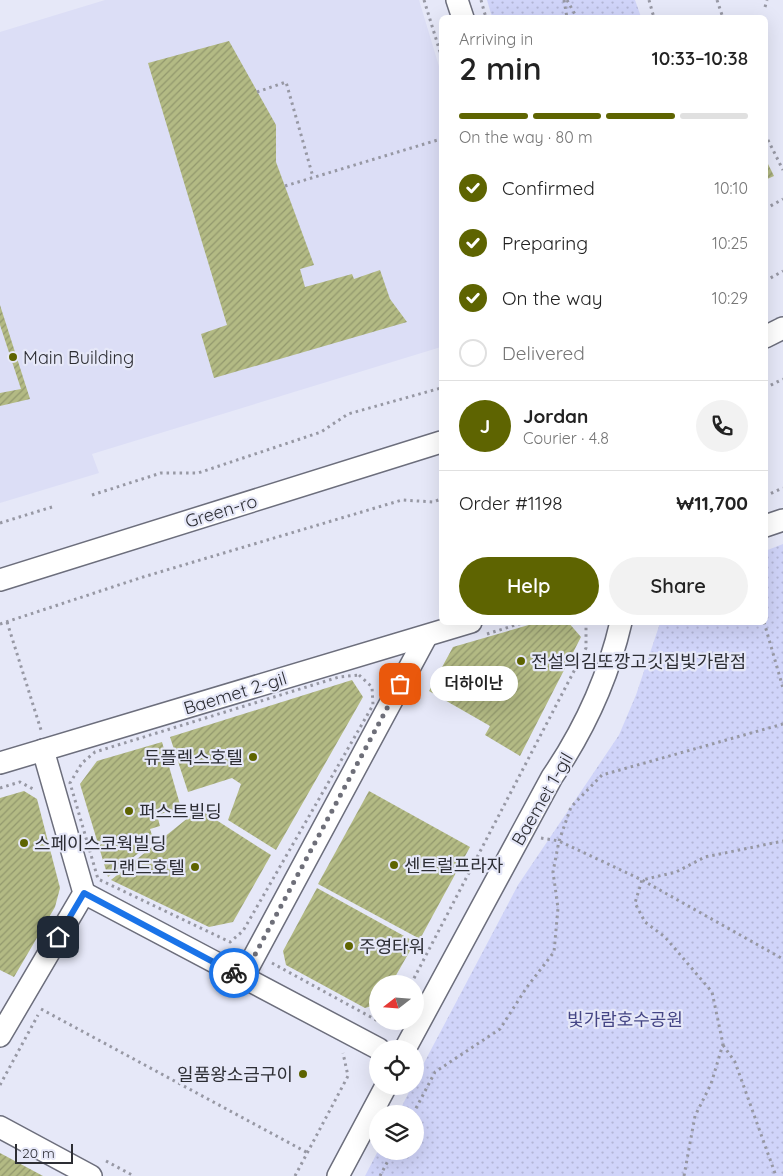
<!DOCTYPE html>
<html lang="en">
<head>
<meta charset="utf-8">
<style>
  :root { --surface:#fff; --page:#f2f2f2; --text:#222; --muted:#767676; --line:#e0e0e0; --accent:#5e6401 }
  body { margin:0; font-family:Quicksand,"Noto Sans KR",sans-serif; background:var(--page); color:var(--text); height:100vh; display:flex; flex-direction:column; font-size:19px; white-space:nowrap }
  * { box-sizing:border-box; margin:0 }
  p { font-size:16px; color:var(--muted) }
  .icon { flex:none; width:28px; height:28px; fill:none; stroke:currentColor; stroke-width:2; stroke-linecap:round; stroke-linejoin:round }
  .map { position:relative; flex:1; overflow:hidden }
  .drawer { position:absolute; left:439px; top:15px; width:329px; height:610px; display:flex; flex-direction:column; background:var(--surface); border-radius:8px; box-shadow:0 5px 20px #0002 }
  .drawer>* { flex:none }
  .needle { width:32px; rotate:253deg }
  .fabs { position:absolute; left:369px; top:975px; display:grid; gap:10px }
  .fabs a { display:grid; place-items:center; width:55px; height:55px; border-radius:50%; background:var(--surface); box-shadow:0 5px 20px #0002; font-size:25px }
  .scale { position:absolute; left:15px; bottom:12px; width:58px; box-sizing:border-box; padding-left:5px; border:2px solid #2d2e34; border-top:0; font-size:14px; line-height:18px; white-space:nowrap; color:#2d2e34; -webkit-text-stroke:4px #e6e8f8; paint-order:stroke }
  .pin { position:absolute; display:grid; place-items:center; width:42px; height:42px; color:#fff; margin:-21px; border-radius:10px; box-shadow:0 2px 8px #0006 }
  .courier { position:absolute; display:grid; place-items:center; width:50px; height:50px; margin:-25px; border:4px solid #1a73e8; border-radius:50%; background:#fff; color:#222; box-shadow:0 1px 6px #0007 }
  .bubble { position:absolute; height:35px; border-radius:18px; background:var(--surface); box-shadow:0 5px 20px #0002; font-size:16px; font-weight:600; line-height:35px; text-align:center }
  .headline em { font-style:normal; font-weight:600 }
  .headline div { display:flex; flex-direction:column-reverse }
  .headline { display:flex; align-items:center; justify-content:space-between; height:85px; padding:0 20px }
  h1 { font-size:32px; font-weight:600; line-height:38px }
  .bar { display:grid; grid-template-columns:repeat(4,1fr); gap:8px 5px; align-content:center; height:60px; padding:0 20px }
  .bar i { height:6px; border-radius:4px; background:var(--line) }
  .bar .on { background:var(--accent) }
  .bar p { grid-column:span 4 }
  .line { display:flex; align-items:center; gap:12px; padding:0 20px; border-top:1px solid var(--line) }
  .line div { flex:1 }
  .round { display:grid; place-items:center; flex:none; width:52px; height:52px; border-radius:26px; background:var(--page) }
  ol { padding:0 20px; list-style:none }
  li { display:flex; align-items:center; gap:15px; height:55px }
  li p { margin-inline-start:auto }
  li .icon { padding:5px; border-radius:50%; background:var(--accent); color:#fff; stroke-width:4 }
  li:last-child { color:var(--muted) }
  li i { width:28px; height:28px; border:2px solid var(--line); border-radius:50% }
  .cta { display:flex; gap:10px; margin-top:auto; padding:10px 20px }
  .cta a { flex:1; height:58px; border-radius:30px; background:var(--accent); color:#fff; font-size:20px; font-weight:600; line-height:58px; text-align:center }
  .cta a+a { background:var(--page); color:var(--text) }
  .map>svg:first-child { display:block }
  .built { fill:#dcdef6 }
  .park { fill:url(#park-dots) }
  .building { fill:url(#building-hatch) }
  .lines { fill:none; stroke-linecap:round; stroke-linejoin:round }
  .minor-casing { stroke:#6c6e7c; stroke-width:24 }
  .path { stroke:#9798a4; stroke-width:3; stroke-dasharray:2.5 4; stroke-linecap:butt }
  .minor { stroke:#fff; stroke-width:21 }
  .done { stroke:#6e6f79; stroke-width:5; stroke-dasharray:0 9 }
  .route { stroke:#1a73e8; stroke-width:6 }
  .poi-dot { fill:#5e6401; stroke:#e6e8f8; stroke-width:2 }
  .labels { text-anchor:middle; dominant-baseline:central; stroke-width:4.5; stroke-linejoin:round; paint-order:stroke }
  .poi-label { font-size:18px; fill:#2d2e34; stroke:#e6e8f8; text-anchor:start }
  .street-label { font-size:18px; fill:#2d2e34; stroke:#e6e8f8 }
  .park-label { font-size:18px; fill:#454685; stroke:#e6e8f8 }
</style>
</head>
<body>
<div class="map">
<svg width="783" height="1176" viewBox="0 0 783 1176">
  <defs>
    <pattern id="park-dots" width="8" height="8" patternUnits="userSpaceOnUse" patternTransform="scale(1.25)"><rect width="8" height="8" fill="#d0d4f9"/><path d="M2 2h.1M6 6h.1" fill="none" stroke="#b3b6d6" stroke-width="1.8" stroke-linecap="round"/></pattern>
    <pattern id="building-hatch" width="6" height="6" patternUnits="userSpaceOnUse" patternTransform="scale(1.25)"><rect width="6" height="6" fill="#b3ba84"/><path d="M-1 1l2-2M0 6l6-6M5 7l2-2" fill="none" stroke="#92986d"/></pattern>
  </defs>
  <rect width="100%" height="100%" fill="#e6e8f8"/>
  <polygon class="built" points="105,0 419,0 441,73 441,347 92,454 99,473 0,503 0,32"/>
  <g class="park">
    <polygon points="487,0 635,0 641,17 492,17"/>
    <polygon points="783,544 783,1176 365,1176 378,1151 415,1151 415,1114 398,1114 412,1086 415,1086 415,1080 518,885 619,735 636,695 660,623 765,622 765,551"/>
  </g>
  <g class="building">
    <polygon points="229,41 276,125 276,162 314,265 300,269 305,287 352,274 354,279 380,270 390,299 407,322 214,378 201,334 227,325 148,63"/>
    <polygon points="765,158 774,176 765,180"/>
    <polygon points="0,305 30,399 0,406 0,393 21,389 0,325"/>
    <polygon points="539,622 568,622 581,637 520,756 485,735 490,726 429,691 453,647"/>
    <polygon points="352,680 363,697 276,850 228,820 241,784 232,778 188,792 170,737"/>
    <polygon points="162,742 181,808 157,815 160,826 150,829 154,841 108,877 80,784 97,761"/>
    <polygon points="24,791 37,799 60,888 55,907 14,977 0,970 0,798"/>
    <polygon points="369,791 470,847 420,939 318,884"/>
    <polygon points="199,809 271,855 233,922 209,927 111,880"/>
    <polygon points="317,888 415,942 391,984 378,984 378,1004 365,1008 286,965 283,951"/>
    <polygon points="0,1153 43,1176 0,1176"/>
  </g>
  <g class="lines">
    <g class="minor-casing">
      <g id="minor">
        <polyline points="457,0 463,18"/>
        <polyline points="765,337 783,328"/>
        <polyline points="765,526 783,520"/>
        <polyline points="0,580 441,442"/>
        <polyline points="0,763 471,622"/>
        <polyline points="84,893 379,1049"/>
        <polyline points="243,977 426,637"/>
        <polyline points="0,1036 84,893 43,750"/>
        <path d="M405,1049L552,777C584,730 608,678 621,622"/>
        <polyline points="0,1127 91,1176"/>
        <polyline points="338,1176 386,1086"/>
      </g>
    </g>
    <g class="path">
      <polyline points="424,0 441,55"/>
      <polyline points="481,0 486,18"/>
      <polyline points="564,0 567,18"/>
      <polyline points="567,0 577,18"/>
      <polyline points="649,0 654,18"/>
      <polyline points="717,0 723,18"/>
      <polyline points="765,7 767,0"/>
      <polyline points="257,92 286,82 313,177"/>
      <polyline points="765,134 783,170"/>
      <polyline points="285,186 441,139"/>
      <polyline points="765,209 783,199"/>
      <polyline points="765,281 783,271"/>
      <polyline points="765,388 783,379"/>
      <polyline points="92,495 161,473 198,473 321,432 348,414 441,388"/>
      <polyline points="765,496 783,488"/>
      <polyline points="0,523 52,507"/>
      <polyline points="7,622 41,730"/>
      <polyline points="764,622 783,688"/>
      <polyline points="0,624 143,577 402,500 433,502 441,499"/>
      <polyline points="487,634 525,622"/>
      <polygon points="359,675 372,687 373,705 243,931 230,942 98,879 70,783 82,763 95,752 339,677"/>
      <polyline points="0,788 20,782 33,789"/>
      <polyline points="541,838 559,841 642,880 783,959"/>
      <polyline points="272,963 378,1021"/>
      <polyline points="411,984 586,648 586,622"/>
      <polyline points="41,1009 308,1153"/>
      <polyline points="723,1045 735,1062 776,1176"/>
      <polyline points="0,1085 38,1015"/>
      <polyline points="413,1114 435,1072 500,1029 527,987 554,952 558,908 553,872 559,841 571,807 602,775 783,724"/>
      <polyline points="106,1161 134,1176"/>
      <polyline points="295,1176 348,1076 343,1053"/>
      <polyline points="380,1176 393,1151"/>
      <polyline points="684,1176 695,1116 711,1084 723,1044 712,992 665,937 645,922 635,903 642,880 676,872 705,857 783,841"/>
    </g>
    <use href="#minor" class="minor"/>
  </g>
  <g class="lines">
    <polyline class="done" points="234,973 243,977 400,684"/>
    <polyline class="route" points="58,937 84,893 234,973"/>
  </g>
  <g class="poi-dot">
    <circle cx="13" cy="357" r="5"/>
    <circle cx="521" cy="661" r="5"/>
    <circle cx="253" cy="757" r="5"/>
    <circle cx="129" cy="811" r="5"/>
    <circle cx="24" cy="843" r="5"/>
    <circle cx="394" cy="865" r="5"/>
    <circle cx="195" cy="867" r="5"/>
    <circle cx="349" cy="946" r="5"/>
    <circle cx="303" cy="1074" r="5"/>
  </g>
  <g class="labels">
    <g class="poi-label">
      <text x="23" y="357">Main Building</text>
      <text x="531" y="661">전설의김또깡고깃집빛가람점</text>
      <text x="243" y="757" text-anchor="end">듀플렉스호텔</text>
      <text x="139" y="811">퍼스트빌딩</text>
      <text x="34" y="843">스페이스코웍빌딩</text>
      <text x="404" y="865">센트럴프라자</text>
      <text x="185" y="867" text-anchor="end">그랜드호텔</text>
      <text x="359" y="946">주영타워</text>
      <text x="293" y="1074" text-anchor="end">일품왕소금구이</text>
    </g>
    <g class="street-label">
      <text transform="translate(221 511) rotate(-17)">Green-ro</text>
      <text transform="translate(235 693) rotate(-17)">Baemet 2-gil</text>
      <text transform="translate(542 799) rotate(-60)">Baemet 1-gil</text>
    </g>
    <g class="park-label">
      <text x="625" y="1019">빛가람호수공원</text>
    </g>
  </g>
</svg>
<div class="fabs">
<a><svg class="needle" viewBox="-14 -14 28 28"><path d="M0-13l5 13h-10z" fill="#e53935"/><path d="M0 13l5-13h-10z" fill="#767676"/></svg></a>
<a><svg class="icon" aria-label="locate" viewBox="0 0 24 24"><circle cx="12" cy="12" r="6"/><path d="M12 2v4M12 18v4M2 12h4M18 12h4"/></svg></a>
<a><svg class="icon" aria-label="layers" viewBox="0 0 24 24"><path d="M12 4l9 5-9 5-9-5zM3 14l9 5 9-5"/></svg></a>
</div>
<div class="scale">20 m</div>
<div class="pin" style="left:400px;top:684px;background:#ea580c"><svg class="icon" aria-label="bag" viewBox="0 0 24 24"><path d="M5 8h14l-1 12H6zM9 8a3 3 0 0 1 6 0"/></svg></div>
<div class="pin" style="left:58px;top:937px;background:#1f2937"><svg class="icon" aria-label="home" viewBox="0 0 24 24"><path d="M3 11l9-7 9 7M6 9v11h12V9"/></svg></div>
<div class="courier" style="left:234px;top:973px"><svg class="icon" aria-label="bike" viewBox="0 0 24 24"><circle cx="6" cy="16" r="4"/><circle cx="18" cy="16" r="4"/><path d="M6 16l4-8h5l3 8M10 8l3 8H6M13 5h3"/></svg></div>
<div class="bubble" style="left:430px;top:666px;width:88px">더하이난</div>
<section class="drawer">
<div class="headline"><div><h1>2 min</h1><p>Arriving in</p></div><em>10:33–10:38</em></div>
<div class="bar"><i class="on"></i><i class="on"></i><i class="on"></i><i></i><p>On the way · 80 m</p></div>
<ol>
<li><svg class="icon" aria-label="check" viewBox="0 0 24 24"><path d="M5 12l5 5 9-10"/></svg>Confirmed<p>10:10</p></li>
<li><svg class="icon" aria-label="check" viewBox="0 0 24 24"><path d="M5 12l5 5 9-10"/></svg>Preparing<p>10:25</p></li>
<li><svg class="icon" aria-label="check" viewBox="0 0 24 24"><path d="M5 12l5 5 9-10"/></svg>On the way<p>10:29</p></li>
<li><i></i>Delivered</li>
</ol>
<div class="line" style="height:90px"><b class="round" style="background:var(--accent);color:#fff">J</b><div><b>Jordan</b><p>Courier · 4.8</p></div><a class="round"><svg class="icon" aria-label="phone" viewBox="0 0 24 24"><path d="M5 4h4l2 5-3 2q2 4 5 5l2-3 5 2v4C11 20 4 13 5 4z"/></svg></a></div>
<div class="line" style="height:65px"><div>Order #1198</div><b>₩11,700</b></div>
<div class="cta"><a>Help</a><a>Share</a></div>
</section>
</div>
</body>
</html>
